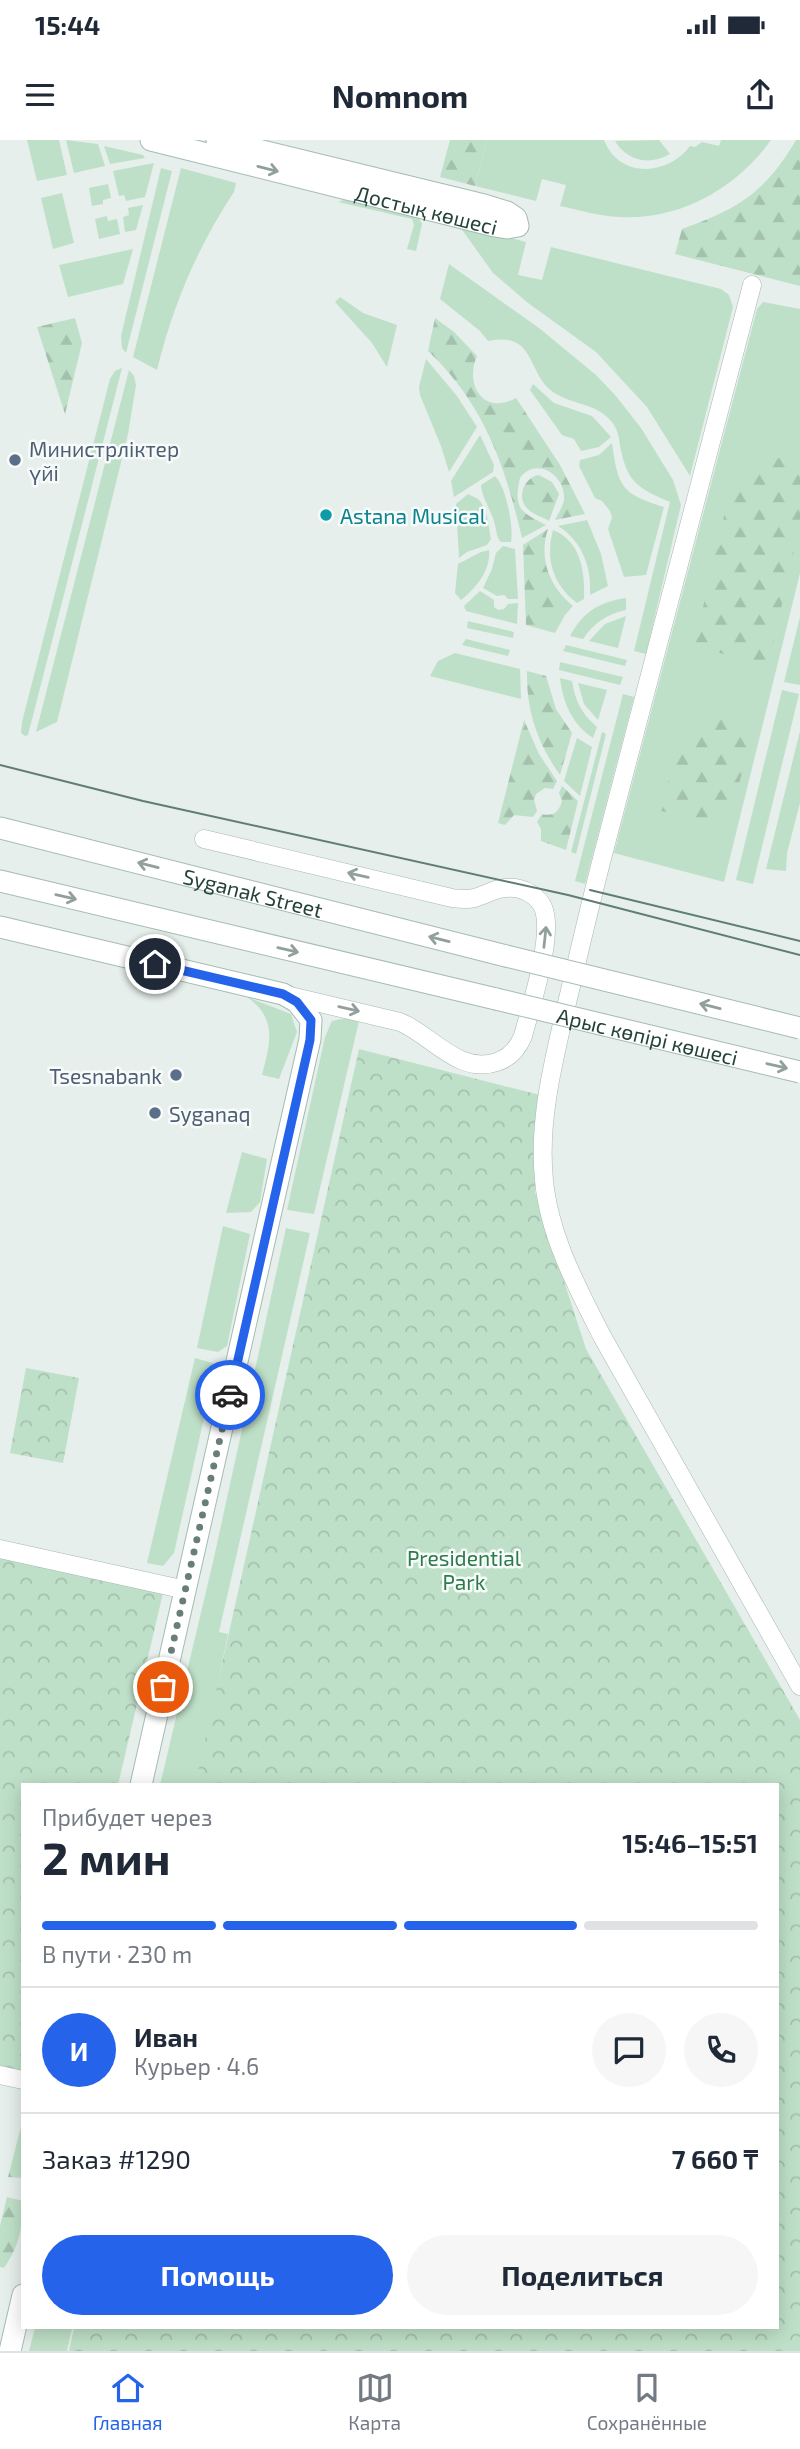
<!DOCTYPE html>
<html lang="ru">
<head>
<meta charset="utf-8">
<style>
  :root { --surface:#fff; --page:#f6f6f7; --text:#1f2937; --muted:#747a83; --line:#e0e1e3; --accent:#2563eb }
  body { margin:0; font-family:"Exo 2",sans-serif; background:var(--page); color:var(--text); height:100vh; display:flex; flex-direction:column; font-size:26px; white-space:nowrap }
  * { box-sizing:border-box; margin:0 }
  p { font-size:23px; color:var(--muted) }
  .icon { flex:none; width:38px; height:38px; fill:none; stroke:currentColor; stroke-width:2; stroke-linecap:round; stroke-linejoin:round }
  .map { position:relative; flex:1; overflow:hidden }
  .side { position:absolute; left:21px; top:1643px; width:758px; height:546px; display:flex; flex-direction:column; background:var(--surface); border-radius:0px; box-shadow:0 4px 18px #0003 }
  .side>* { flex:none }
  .pin { position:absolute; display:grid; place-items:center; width:60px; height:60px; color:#fff; margin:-30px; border:4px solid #fff; border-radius:50%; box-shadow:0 2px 7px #0007 }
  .courier { position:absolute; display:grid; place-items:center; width:70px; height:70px; margin:-35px; border:5px solid #2563eb; border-radius:50%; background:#fff; color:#222; box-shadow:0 2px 9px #0007 }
  .summary em { font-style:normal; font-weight:700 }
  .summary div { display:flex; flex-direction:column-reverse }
  .summary { display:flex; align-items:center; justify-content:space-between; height:119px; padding:0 21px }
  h1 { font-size:46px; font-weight:700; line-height:52px }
  .bar { display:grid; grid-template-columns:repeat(4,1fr); gap:10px 7px; align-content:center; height:84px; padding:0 21px }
  .bar i { height:9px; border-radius:5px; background:var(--line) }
  .bar .selected { background:var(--accent) }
  .bar p { grid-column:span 4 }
  .line { display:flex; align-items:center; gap:18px; padding:0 21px; border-top:2px solid var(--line) }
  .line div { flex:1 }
  .round { display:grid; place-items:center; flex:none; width:74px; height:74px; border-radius:37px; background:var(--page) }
  .button { display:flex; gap:14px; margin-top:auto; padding:14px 21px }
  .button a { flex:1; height:80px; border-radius:42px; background:var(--accent); color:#fff; font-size:28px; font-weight:700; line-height:80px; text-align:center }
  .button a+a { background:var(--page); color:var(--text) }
  .status { display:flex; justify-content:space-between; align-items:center; height:49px; padding:0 35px; background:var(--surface); direction:ltr }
  .status svg { height:19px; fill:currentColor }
  header { display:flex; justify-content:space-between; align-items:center; height:91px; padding:0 21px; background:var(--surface); font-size:32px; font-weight:700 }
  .menu { display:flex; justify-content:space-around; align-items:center; height:98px; border-top:2px solid var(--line); background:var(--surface); font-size:19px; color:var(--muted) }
  .menu a { display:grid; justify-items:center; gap:4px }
  .menu .selected { color:var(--accent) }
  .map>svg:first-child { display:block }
  .grass { fill:#bfe0c8 }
  .forest { fill:url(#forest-firs) }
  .park { fill:url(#park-crowns) }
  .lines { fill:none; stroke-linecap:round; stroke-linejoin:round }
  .street-casing { stroke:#a8b8b2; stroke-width:19 }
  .secondary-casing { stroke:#a4bbb3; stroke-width:23 }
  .street { stroke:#fff; stroke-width:18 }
  .secondary { stroke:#fff; stroke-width:21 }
  .tram { stroke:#5f7d75; stroke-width:2 }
  .secondary-bridge-casing { stroke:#a4bbb3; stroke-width:23; stroke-linecap:butt }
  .secondary-bridge { stroke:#fff; stroke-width:21 }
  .oneway { stroke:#92a09c }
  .done { stroke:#687f78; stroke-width:7; stroke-dasharray:0 12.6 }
  .route { stroke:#2563eb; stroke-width:9 }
  .service-dot { fill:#5c6f8a; stroke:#f7fbf9; stroke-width:2.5 }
  .culture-dot { fill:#0f9aa8; stroke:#f7fbf9; stroke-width:2.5 }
  .labels { text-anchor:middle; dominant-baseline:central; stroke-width:5; stroke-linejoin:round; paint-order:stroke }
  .street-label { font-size:21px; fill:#24423a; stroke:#f7fbf9 }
  .service-label { font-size:21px; fill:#4e5e75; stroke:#f7fbf9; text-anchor:start }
  .culture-label { font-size:21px; fill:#0d838f; stroke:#f7fbf9; text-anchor:start }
  .park-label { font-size:21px; fill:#2d7a4b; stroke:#f7fbf9 }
</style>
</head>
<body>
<div class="status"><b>15:44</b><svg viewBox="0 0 49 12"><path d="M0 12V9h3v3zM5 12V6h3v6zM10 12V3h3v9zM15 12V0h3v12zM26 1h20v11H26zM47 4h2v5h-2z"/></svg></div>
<header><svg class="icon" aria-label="menu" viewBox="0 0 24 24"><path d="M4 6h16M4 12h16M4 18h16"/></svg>Nomnom<svg class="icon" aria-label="share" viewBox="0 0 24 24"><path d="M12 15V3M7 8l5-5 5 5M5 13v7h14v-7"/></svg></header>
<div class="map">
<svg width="800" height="2211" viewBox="0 0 800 2211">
  <defs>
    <pattern id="forest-firs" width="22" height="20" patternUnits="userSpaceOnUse" patternTransform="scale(1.75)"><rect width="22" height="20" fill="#bfe0c8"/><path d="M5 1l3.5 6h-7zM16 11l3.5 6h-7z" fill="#a4c1ad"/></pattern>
    <pattern id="park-crowns" width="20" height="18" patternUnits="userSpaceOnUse" patternTransform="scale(1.75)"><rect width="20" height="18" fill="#bfe0c8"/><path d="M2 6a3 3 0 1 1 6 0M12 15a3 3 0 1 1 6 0" fill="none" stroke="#a4c1ad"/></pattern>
  </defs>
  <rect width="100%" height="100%" fill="#e6efeb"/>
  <g class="grass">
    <polygon points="27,0 59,0 67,35 37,41"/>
    <polygon points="66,0 98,4 105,26 74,33"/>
    <path d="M487,0H604C619,39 668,36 690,6L695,7L702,2L719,6L721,0H771C737,48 679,81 619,77C599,76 579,70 560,66L566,45L542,39L536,61L475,46Z"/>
    <path d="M659,0L670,14C650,26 627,21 615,1Z"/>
    <polygon points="104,6 143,15 145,18 110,24"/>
    <polygon points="154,23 145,57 126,61 124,55 119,56 113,31"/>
    <polygon points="161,28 172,31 126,213 122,208 121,196"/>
    <path d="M181,28L236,43L234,52C197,108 173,165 157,230L133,217Z"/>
    <polygon points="108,44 111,58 103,60 103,64 92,66 89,48"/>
    <polygon points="62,53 74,103 53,109 41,58"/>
    <polygon points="349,58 416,73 422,84 416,111 407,109 414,85 412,79 338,62"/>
    <polygon points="143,65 136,90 125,92 123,77 129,75 128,68"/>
    <polygon points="107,76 108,81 117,79 120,94 99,99 95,79"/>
    <polygon points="458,84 526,102 518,135 542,140 551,107 721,149 729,155 733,167 690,336 647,267 596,212 528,163 493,133"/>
    <polygon points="133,109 123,144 68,157 59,125"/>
    <path d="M449,124L539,188L596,235L616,256L641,288L673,340L681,365L646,514L634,511L670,362C637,348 627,342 620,306C619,296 617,288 611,281C597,264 576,265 558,255C525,238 539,190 488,201L480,191L440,159Z"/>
    <polygon points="340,157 363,173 397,185 387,227 372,203 335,162"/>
    <polygon points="763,162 800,169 800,433 724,742 614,713 757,169"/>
    <polygon points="426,219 457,256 477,287 449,332 441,306 420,255 419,247"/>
    <polygon points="122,228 28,595 25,596 21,593 22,582 110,239 115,231"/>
    <polygon points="129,230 134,236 136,245 128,294 57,582 36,592"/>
    <polygon points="533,244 554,263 592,276 611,297 599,307 581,311 574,299 562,295 530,250"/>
    <polygon points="480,295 494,325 493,332 454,357 451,341"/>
    <path d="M612,303C618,346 621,354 664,367L646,435L624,437L608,389L612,378L610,371L602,361L595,358L579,326L580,320L599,315Z"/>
    <path d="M495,336C506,346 514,388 511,402H501C496,396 497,393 495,385C492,371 482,359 481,345Z"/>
    <path d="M468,354C471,356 475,357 478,359C487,367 489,388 491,399L487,405L467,412L459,418L456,364Z"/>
    <path d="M587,380L601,414L608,446L590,455C592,427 582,401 558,386Z"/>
    <path d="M553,390C581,401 585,432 584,459L577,463C553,445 545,419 553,390Z"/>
    <polygon points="503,406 515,409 518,459 508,459 504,455 497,456 483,448 492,429 496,413"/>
    <path d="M489,410C491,430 476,448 461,460L455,453L458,424L481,412Z"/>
    <polygon points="480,451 494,460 494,467 498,470 504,469 508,464 518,463 517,484 466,471 464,466"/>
    <path d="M626,458V470C607,474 594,483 583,499L570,496C583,472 599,462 626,458Z"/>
    <polygon points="626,476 618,508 589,501 605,484"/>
    <polygon points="800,477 800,545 784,542"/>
    <polygon points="468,481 514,492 513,498 467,488"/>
    <polygon points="466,499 510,510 508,516 462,505"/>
    <polygon points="566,505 627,520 625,526 563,511"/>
    <polygon points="455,513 520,529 521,559 430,536 438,521"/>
    <polygon points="560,522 623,537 620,545 559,530"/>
    <path d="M560,538L572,541C575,561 582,574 597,587L593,598C572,584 563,563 560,538Z"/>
    <polygon points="578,543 607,550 598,580 584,564"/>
    <polygon points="782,550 799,554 753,744 736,740"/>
    <polygon points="623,554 634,557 585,744 575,741"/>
    <polygon points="800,591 800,663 787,713 786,731 766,729"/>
    <polygon points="602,592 606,594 576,714 571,712"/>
    <polygon points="577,598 592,607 580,656 564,641"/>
    <path d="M247,857L291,874L297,892L279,939L262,935C270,903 278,879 247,857Z"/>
    <polygon points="346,878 359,881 314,1074 287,1070 325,897 332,881"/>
    <polygon points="242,1012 267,1019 260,1062 251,1072 226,1073"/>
    <polygon points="223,1086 250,1094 227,1206 218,1212 197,1208"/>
    <polygon points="286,1088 310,1093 219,1492 228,1494 197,1645 160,1645 213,1422"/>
    <polygon points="195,1218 216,1224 174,1413 163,1426 147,1423"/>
    <polygon points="35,2188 72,2188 67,2211 29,2211"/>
  </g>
  <g class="forest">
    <polygon points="450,0 487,0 475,46 440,37"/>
    <path d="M796,0H800V146L675,114L682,89C738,69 765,53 796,0Z"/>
    <polygon points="75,178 82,203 65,274 37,187"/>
    <path d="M435,178L454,192L477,216C464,245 484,276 516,258L560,325L585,374L555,380C558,373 563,367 564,360C566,335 536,316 520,338C513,369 521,372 546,385L522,398C505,325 484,264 428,211Z"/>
    <polygon points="800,311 800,384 768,526 694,506 734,333"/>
    <path d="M539,335L552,342L559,354L549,381C543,377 534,375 529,370C515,359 524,337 539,335Z"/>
    <path d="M548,389C538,419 550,447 573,466L565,475L555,493L526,485L523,405Z"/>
    <path d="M527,531L546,536L556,569L572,593L560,635C537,603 526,570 527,531Z"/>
    <polygon points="714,574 755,583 728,686 661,671 676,610"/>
    <polygon points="524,580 539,614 557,641 553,649 545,648 536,654 534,660 537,671 533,677 514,675 505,685 498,683"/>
    <path d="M562,646L578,661L566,710L541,701V689L537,682L542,674C553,677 559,672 562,661L559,653Z"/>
    <polygon points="23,1979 23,2038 8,2037"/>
    <path d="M7,2057L23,2061C23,2087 19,2106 4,2128L0,2127V2086Z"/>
  </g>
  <g class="park">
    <polygon points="359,909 540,955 535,1052 586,1209 800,1580 800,2211 69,2211 74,2188 777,2188 777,1645 195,1645"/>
    <polygon points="26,1228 79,1238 63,1323 10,1313"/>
    <polygon points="0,1416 163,1453 118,1645 23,1645 23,1931 0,1927"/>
  </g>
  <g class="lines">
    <g class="street-casing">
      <g id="street">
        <path d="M752,145C704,333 654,520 605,707C591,760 579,813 566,867C553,923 538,982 544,1040C549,1096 578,1149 603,1198L800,1546"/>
        <path d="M204,699L452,758C460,759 467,760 474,758C489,754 498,746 515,748C529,750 543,760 545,774C551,804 531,866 523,896C518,908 509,918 497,922C458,935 432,895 400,882L286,855"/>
        <polyline points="0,1409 186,1450"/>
        <polyline points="0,1935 23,1940"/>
      </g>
    </g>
    <g class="secondary-casing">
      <g id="secondary">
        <path id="s1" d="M151,0L495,86L507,88L518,86L516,78L507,72L484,65L217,0"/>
        <path id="s2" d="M0,688L506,816"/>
        <polyline points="0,741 496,859"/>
        <polyline points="0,787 283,854 297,862 311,880 310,899 141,1645"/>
        <polyline points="10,2211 23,2155"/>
      </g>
    </g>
    <use href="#street" class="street"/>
    <use href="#secondary" class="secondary"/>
    <g class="tram">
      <polyline points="0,625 143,661 568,755 800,815"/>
      <polyline points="590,750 800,801"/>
    </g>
    <g class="secondary-bridge-casing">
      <g id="secondary-bridge">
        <polyline points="506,816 800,888"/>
        <path id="s3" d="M496,859L800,932"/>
      </g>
    </g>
    <use href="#secondary-bridge" class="secondary-bridge"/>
  </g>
  <defs><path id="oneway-shaft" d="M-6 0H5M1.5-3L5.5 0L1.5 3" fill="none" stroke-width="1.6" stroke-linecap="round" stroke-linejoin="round" transform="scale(1.75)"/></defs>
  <g class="oneway">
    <use href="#oneway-shaft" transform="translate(268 29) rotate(14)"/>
    <use href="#oneway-shaft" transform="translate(148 725) rotate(-166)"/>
    <use href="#oneway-shaft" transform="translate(358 735) rotate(-167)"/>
    <use href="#oneway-shaft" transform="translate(66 757) rotate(13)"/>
    <use href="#oneway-shaft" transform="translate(545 797) rotate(-84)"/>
    <use href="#oneway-shaft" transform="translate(439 799) rotate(-166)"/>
    <use href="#oneway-shaft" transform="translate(288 810) rotate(13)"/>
    <use href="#oneway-shaft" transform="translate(710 866) rotate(-166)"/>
    <use href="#oneway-shaft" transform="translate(349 869) rotate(13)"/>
    <use href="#oneway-shaft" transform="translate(777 926) rotate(13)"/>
  </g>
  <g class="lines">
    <polyline class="done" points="163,1547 230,1255"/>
    <polyline class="route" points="155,824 283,854 297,862 311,880 310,900 230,1255"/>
  </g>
  <g class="service-dot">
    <circle cx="15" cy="320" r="7"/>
    <circle cx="176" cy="935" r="7"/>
    <circle cx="155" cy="973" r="7"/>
  </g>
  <circle class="culture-dot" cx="326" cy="375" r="7"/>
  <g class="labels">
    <g class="street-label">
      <text stroke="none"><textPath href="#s1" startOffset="284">Достық көшесі</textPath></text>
      <text stroke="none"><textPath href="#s2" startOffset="261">Syganak Street</textPath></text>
      <text stroke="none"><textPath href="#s3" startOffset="156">Арыс көпірі көшесі</textPath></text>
    </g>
    <g class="service-label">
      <text x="29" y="308">Министрліктер<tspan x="29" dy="24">үйі</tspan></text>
      <text x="162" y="935" text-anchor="end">Tsesnabank</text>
      <text x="169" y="973">Syganaq</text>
    </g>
    <g class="culture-label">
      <text x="340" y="375">Astana Musical</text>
    </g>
    <g class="park-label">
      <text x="464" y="1417">Presidential<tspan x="464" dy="24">Park</tspan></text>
    </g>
  </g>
</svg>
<div class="pin" style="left:163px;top:1547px;background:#ea580c"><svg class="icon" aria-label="bag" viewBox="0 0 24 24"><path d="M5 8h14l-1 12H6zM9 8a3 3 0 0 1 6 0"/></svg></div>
<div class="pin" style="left:155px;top:824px;background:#1f2937"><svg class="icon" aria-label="home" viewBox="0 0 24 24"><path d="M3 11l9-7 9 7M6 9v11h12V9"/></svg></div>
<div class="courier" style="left:230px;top:1255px"><svg class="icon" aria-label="car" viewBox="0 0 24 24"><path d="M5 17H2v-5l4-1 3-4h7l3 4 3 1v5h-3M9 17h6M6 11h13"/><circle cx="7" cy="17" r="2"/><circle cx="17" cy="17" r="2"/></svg></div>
<section class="side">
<div class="summary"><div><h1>2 мин</h1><p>Прибудет через</p></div><em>15:46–15:51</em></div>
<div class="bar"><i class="selected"></i><i class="selected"></i><i class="selected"></i><i></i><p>В пути · 230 m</p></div>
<div class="line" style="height:126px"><b class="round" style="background:var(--accent);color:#fff">И</b><div><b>Иван</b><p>Курьер · 4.6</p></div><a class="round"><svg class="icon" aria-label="chat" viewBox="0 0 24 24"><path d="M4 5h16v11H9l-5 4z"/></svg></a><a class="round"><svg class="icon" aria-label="phone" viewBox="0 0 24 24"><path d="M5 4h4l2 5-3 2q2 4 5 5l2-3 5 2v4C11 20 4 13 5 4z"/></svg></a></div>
<div class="line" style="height:91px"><div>Заказ #1290</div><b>7 660 ₸</b></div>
<div class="button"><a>Помощь</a><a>Поделиться</a></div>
</section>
</div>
<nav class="menu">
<a class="selected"><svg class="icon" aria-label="home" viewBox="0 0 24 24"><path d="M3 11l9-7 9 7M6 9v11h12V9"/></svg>Главная</a>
<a><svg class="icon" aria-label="map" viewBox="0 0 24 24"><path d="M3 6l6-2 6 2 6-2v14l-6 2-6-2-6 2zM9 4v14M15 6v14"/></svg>Карта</a>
<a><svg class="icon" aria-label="saved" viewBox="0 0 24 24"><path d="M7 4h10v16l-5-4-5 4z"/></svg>Сохранённые</a>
</nav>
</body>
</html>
